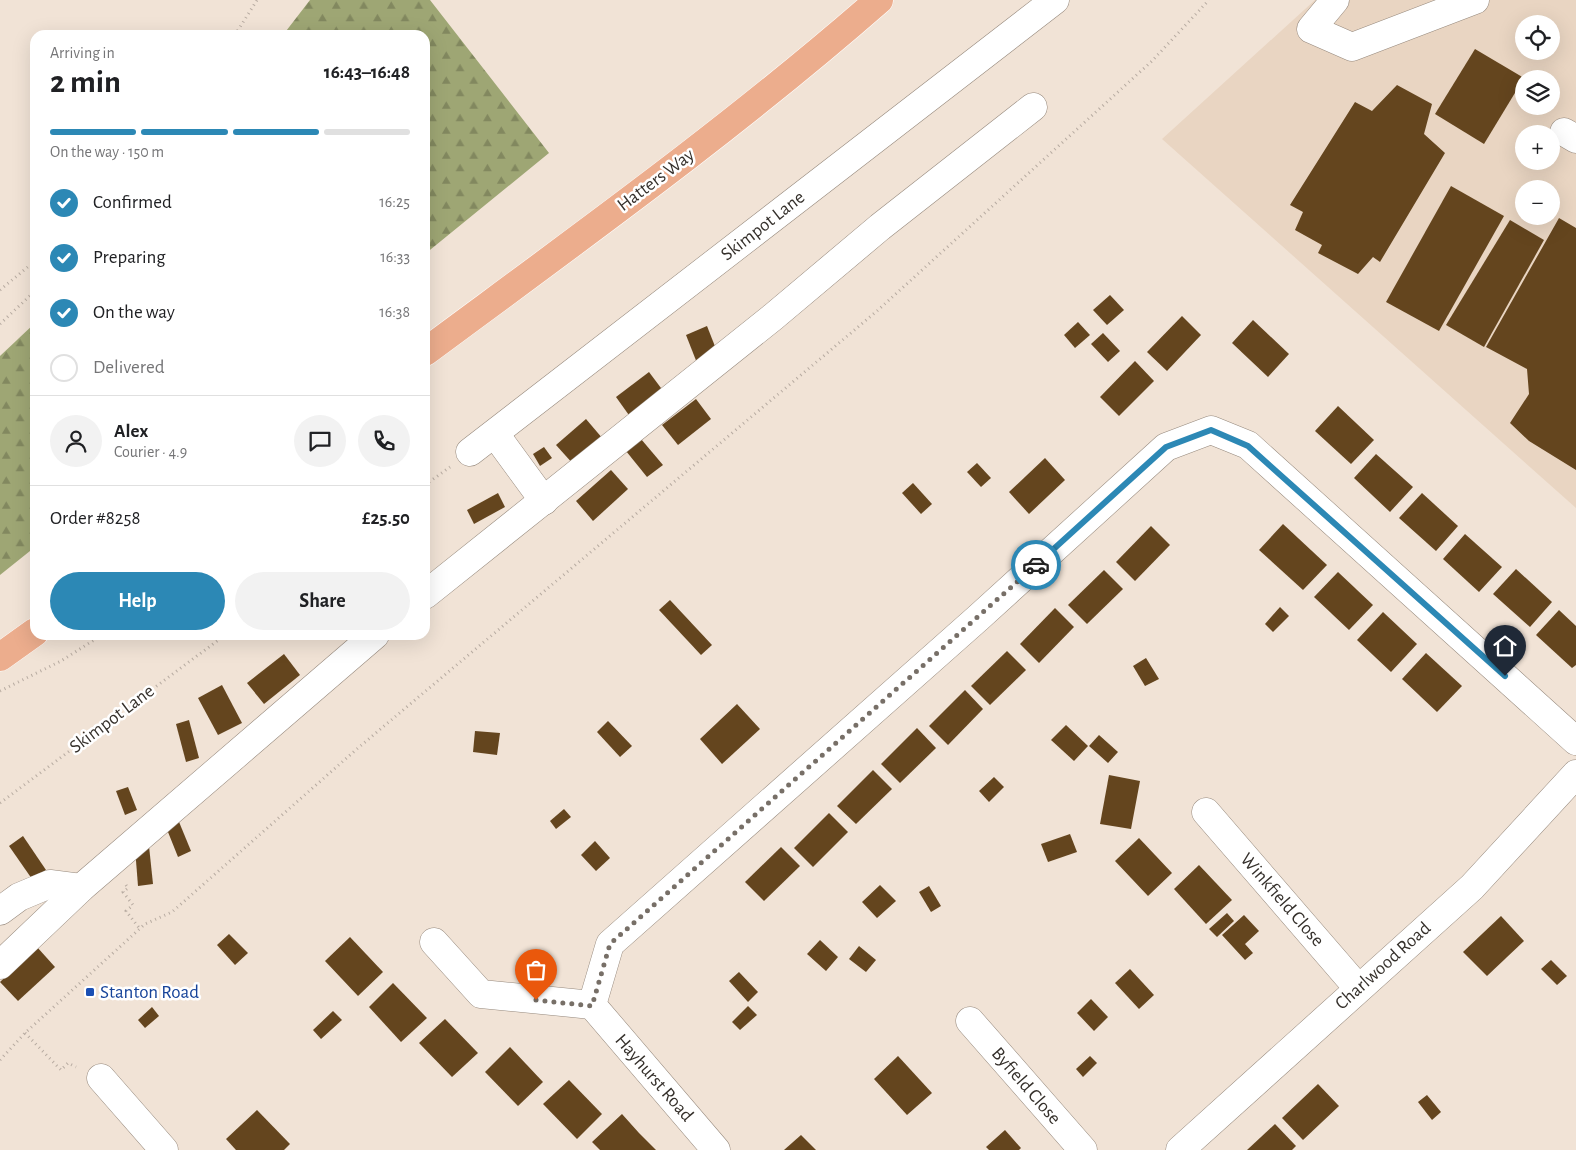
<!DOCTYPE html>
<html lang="en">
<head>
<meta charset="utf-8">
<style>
  :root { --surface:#fff; --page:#f2f2f2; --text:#202124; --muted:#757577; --line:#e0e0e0; --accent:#2c88b5 }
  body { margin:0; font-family:"Alegreya Sans",sans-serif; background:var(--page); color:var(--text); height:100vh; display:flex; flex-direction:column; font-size:19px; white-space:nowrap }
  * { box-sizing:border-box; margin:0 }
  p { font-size:16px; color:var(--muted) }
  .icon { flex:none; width:28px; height:28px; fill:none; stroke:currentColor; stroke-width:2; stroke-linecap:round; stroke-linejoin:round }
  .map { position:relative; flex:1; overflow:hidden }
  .drawer { position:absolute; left:30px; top:30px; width:400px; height:610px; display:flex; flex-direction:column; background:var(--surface); border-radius:15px; box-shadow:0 5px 20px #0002 }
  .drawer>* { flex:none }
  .buttons { position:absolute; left:1515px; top:15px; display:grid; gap:10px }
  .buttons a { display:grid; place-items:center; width:45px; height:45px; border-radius:50%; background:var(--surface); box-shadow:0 5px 20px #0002; font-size:25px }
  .pin { position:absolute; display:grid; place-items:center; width:42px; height:42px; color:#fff; margin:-51px -21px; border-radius:50% 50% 50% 0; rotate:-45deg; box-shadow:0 0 5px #0007 }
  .pin .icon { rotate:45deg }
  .courier { position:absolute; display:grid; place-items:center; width:50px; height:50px; margin:-25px; border:4px solid #2c88b5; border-radius:50%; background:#fff; color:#222; box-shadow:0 1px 6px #0007 }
  .headline em { font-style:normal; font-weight:700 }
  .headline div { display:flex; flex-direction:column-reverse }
  .headline { display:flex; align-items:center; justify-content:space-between; height:85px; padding:0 20px }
  h1 { font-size:32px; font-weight:700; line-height:38px }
  .bar { display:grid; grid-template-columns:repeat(4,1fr); gap:8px 5px; align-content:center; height:60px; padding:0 20px }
  .bar i { height:6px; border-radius:4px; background:var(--line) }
  .bar .current { background:var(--accent) }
  .bar p { grid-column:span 4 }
  .line { display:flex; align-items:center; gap:12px; padding:0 20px; border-top:1px solid var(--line) }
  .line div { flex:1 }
  .round { display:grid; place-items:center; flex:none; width:52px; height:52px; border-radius:26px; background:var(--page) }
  ol { padding:0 20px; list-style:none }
  li { display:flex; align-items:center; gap:15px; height:55px }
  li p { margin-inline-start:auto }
  li .icon { padding:5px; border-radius:50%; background:var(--accent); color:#fff; stroke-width:4 }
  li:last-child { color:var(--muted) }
  li i { width:28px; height:28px; border:2px solid var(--line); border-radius:50% }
  .primary-button { display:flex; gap:10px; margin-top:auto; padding:10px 20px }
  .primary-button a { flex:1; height:58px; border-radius:30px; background:var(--accent); color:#fff; font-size:20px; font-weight:700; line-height:58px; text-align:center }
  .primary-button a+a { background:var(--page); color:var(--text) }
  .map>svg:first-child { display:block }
  .built { fill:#e9d5c2; fill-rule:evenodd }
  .forest { fill:url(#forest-firs) }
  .building { fill:#64451e }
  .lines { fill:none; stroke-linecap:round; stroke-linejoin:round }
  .minor-casing { stroke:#96897d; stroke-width:29 }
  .major-casing { stroke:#fff; stroke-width:29 }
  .path { stroke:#b7aba1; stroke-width:3; stroke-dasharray:1 4; stroke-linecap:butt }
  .minor { stroke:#fff; stroke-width:28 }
  .major { stroke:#ecad8d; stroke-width:28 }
  .done { stroke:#776f67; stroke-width:5; stroke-dasharray:0 9 }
  .route { stroke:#2c88b5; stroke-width:6 }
  .transit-dot { fill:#1a4fb4; stroke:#fff; stroke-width:2 }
  .labels { text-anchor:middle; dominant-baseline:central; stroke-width:5; stroke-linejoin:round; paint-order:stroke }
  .street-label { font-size:19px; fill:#35302b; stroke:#fff }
  .transit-label { font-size:19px; fill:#164399; stroke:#fff; text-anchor:start }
</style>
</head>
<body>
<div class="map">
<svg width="1576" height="1150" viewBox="0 0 1576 1150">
  <defs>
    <pattern id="forest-firs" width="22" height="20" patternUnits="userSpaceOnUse" patternTransform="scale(1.25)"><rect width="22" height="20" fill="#9ea674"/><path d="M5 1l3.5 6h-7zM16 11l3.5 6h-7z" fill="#82885f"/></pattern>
  </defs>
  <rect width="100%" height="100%" fill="#f1e3d6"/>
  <path class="built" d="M1315,0H1576V508L1162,139ZM1524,24H1551V51H1524ZM1524,79H1551V106H1524ZM1524,134H1551V161H1524ZM1524,189H1551V216H1524Z"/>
  <g class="forest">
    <polygon points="310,0 430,0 549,153 425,254 425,35 283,35"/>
    <polygon points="35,323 35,547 0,575 0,356"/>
  </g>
  <g class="building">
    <polygon points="1475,49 1524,78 1484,144 1435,114"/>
    <polygon points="1397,85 1432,104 1424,134 1445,153 1380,262 1373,257 1358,274 1318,253 1322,245 1295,230 1303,212 1290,205 1355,102 1372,111"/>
    <polygon points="1451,186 1504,216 1439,331 1386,302"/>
    <polygon points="1559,218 1576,228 1576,470 1529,441 1510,423 1529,394 1527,369 1486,347"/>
    <polygon points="1510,220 1544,240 1484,347 1446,325"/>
    <polygon points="1110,295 1124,310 1107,325 1093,310"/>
    <polygon points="1182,316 1201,335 1167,371 1147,352"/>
    <polygon points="1253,320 1289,354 1268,377 1232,343"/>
    <polygon points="1078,322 1090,335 1075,348 1064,335"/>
    <polygon points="707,326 718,354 697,363 686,335"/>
    <polygon points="1103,333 1120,351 1108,362 1091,344"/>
    <polygon points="1135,361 1154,381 1119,416 1100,397"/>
    <polygon points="649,372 664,392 631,418 616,397"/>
    <polygon points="696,399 711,419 678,445 662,425"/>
    <polygon points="1338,406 1374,440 1351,464 1315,431"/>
    <polygon points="586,419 603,439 574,465 556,445"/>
    <polygon points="641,439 663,465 647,477 626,451"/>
    <polygon points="544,447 552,458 540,466 533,454"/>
    <polygon points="1376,454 1413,487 1390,512 1354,478"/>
    <polygon points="1045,458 1065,480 1029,514 1009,492"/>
    <polygon points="977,463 991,478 981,487 967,472"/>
    <polygon points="611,470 628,489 593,521 576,501"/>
    <polygon points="913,483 932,504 921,514 902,493"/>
    <polygon points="498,493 505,507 474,524 467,510"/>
    <polygon points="1422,493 1458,526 1436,551 1399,518"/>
    <polygon points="1283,524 1327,565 1303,590 1259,550"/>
    <polygon points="1151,526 1170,545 1135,581 1116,562"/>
    <polygon points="1465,534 1502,567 1479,592 1443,559"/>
    <polygon points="1516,569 1552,602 1530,627 1493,594"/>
    <polygon points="1104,570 1123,589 1087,624 1068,605"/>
    <polygon points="1338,572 1373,605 1349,630 1314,597"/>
    <polygon points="670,600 712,645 701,655 659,610"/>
    <polygon points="1280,607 1289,616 1273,632 1265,624"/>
    <polygon points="1055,608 1074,627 1039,663 1020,644"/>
    <polygon points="1559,610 1576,626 1576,665 1572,668 1536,635"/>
    <polygon points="1383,612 1417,644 1391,672 1357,640"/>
    <polygon points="1007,651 1026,670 990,705 971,686"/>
    <polygon points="1426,653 1462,686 1437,712 1402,679"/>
    <polygon points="284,654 300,675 264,704 247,683"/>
    <polygon points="1146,658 1159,679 1145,686 1133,666"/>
    <polygon points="222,685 242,723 218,735 198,698"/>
    <polygon points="965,690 983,709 948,745 929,726"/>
    <polygon points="737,704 760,729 722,764 700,739"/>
    <polygon points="189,720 199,758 186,762 176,724"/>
    <polygon points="608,721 632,746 620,757 597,732"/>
    <polygon points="1066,725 1088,746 1074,761 1051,740"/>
    <polygon points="917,728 936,748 900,783 881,764"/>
    <polygon points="475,731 500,733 497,755 473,752"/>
    <polygon points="1099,735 1118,752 1108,763 1089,746"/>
    <polygon points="873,770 892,789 856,824 837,806"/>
    <polygon points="1109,775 1140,781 1131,829 1100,824"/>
    <polygon points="994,777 1004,787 989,802 979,791"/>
    <polygon points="128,787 137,810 125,815 116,791"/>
    <polygon points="564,809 571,817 556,829 550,821"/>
    <polygon points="829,813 848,832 813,867 794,848"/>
    <polygon points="177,817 191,851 178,857 164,822"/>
    <polygon points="1070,834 1077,852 1048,862 1041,844"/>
    <polygon points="23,836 46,870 32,879 9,846"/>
    <polygon points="1139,838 1172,873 1148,896 1115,861"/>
    <polygon points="595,841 610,858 596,871 581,855"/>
    <polygon points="149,846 153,884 138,886 135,848"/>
    <polygon points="781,847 800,866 764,901 745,882"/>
    <polygon points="1199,865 1232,900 1206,924 1174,889"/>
    <polygon points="880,885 896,901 877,918 862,902"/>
    <polygon points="929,886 941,906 931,912 919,892"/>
    <polygon points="1227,913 1234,921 1217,937 1209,929"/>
    <polygon points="1244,915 1259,931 1245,944 1253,953 1245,960 1222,935"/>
    <polygon points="1501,916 1524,941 1487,976 1463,952"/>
    <polygon points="229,934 248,953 235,965 217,945"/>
    <polygon points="350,937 383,972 358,996 325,961"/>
    <polygon points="820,940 838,957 826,971 807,954"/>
    <polygon points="859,946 876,960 866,972 849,959"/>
    <polygon points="37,947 55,967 18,1001 0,982"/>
    <polygon points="1551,960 1567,976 1557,985 1541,969"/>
    <polygon points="1130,969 1154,995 1139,1009 1115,983"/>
    <polygon points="739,972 758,992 748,1002 729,981"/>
    <polygon points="393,983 427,1018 401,1042 369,1007"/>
    <polygon points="1091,999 1108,1017 1094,1031 1077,1013"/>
    <polygon points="748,1006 757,1015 740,1030 732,1022"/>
    <polygon points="152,1007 159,1016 145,1028 138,1020"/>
    <polygon points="333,1011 342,1020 321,1039 313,1030"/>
    <polygon points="445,1019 478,1053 452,1077 419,1043"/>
    <polygon points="510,1047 543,1082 518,1106 485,1072"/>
    <polygon points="898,1056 932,1093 907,1115 874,1079"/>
    <polygon points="1090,1056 1097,1063 1083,1077 1076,1069"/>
    <polygon points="569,1080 602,1114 577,1139 543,1104"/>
    <polygon points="1318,1084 1339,1106 1303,1140 1282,1118"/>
    <polygon points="1427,1095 1441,1112 1432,1120 1418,1102"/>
    <polygon points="257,1110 290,1144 284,1150 236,1150 226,1139"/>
    <polygon points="622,1114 639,1133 656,1150 600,1150 592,1142"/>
    <polygon points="1275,1124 1296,1146 1292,1150 1247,1150"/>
    <polygon points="1005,1130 1021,1148 1019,1150 989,1150 986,1147"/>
    <polygon points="801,1135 816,1150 784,1150"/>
  </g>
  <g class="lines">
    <g class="minor-casing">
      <g id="minor">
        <polyline points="1335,0 1311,29 1352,47 1475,0"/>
        <polyline points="1564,132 1576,139"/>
        <polyline points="495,434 544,501"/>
        <polyline points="470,452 1055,0"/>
        <polyline points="425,595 773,317 880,227 1033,107"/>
        <polyline points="1206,812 1358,988"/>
        <polyline points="0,911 19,897 50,884 81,888"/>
        <polyline points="434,942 481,994 592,1005"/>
        <polyline points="0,965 81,888 375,635"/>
        <polyline points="970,1021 1083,1150"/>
        <polyline points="101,1078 164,1150"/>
        <polyline points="716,1150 592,1005 610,944 978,618 1166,447 1211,430 1248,445 1576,741"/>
        <polyline points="1180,1150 1472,887 1576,774"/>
      </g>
    </g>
    <g class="major-casing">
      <g id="major">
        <path d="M425,352C579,238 735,126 879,0"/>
        <polyline points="0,657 35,632"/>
      </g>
    </g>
    <g class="path">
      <polyline points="235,35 257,0"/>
      <polyline points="0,290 35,261"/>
      <polyline points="0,324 35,291"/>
      <polyline points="425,485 450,467"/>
      <polyline points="0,691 61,661 94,640"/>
      <polyline points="0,803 225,635"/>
      <polyline points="126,885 128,888 123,892 133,905 126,911 140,929"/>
      <polyline points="25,1033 61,1070 68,1063 76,1067"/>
      <polyline points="0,1060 25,1033 145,924 172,912 358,748 877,311 1152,61 1209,0"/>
    </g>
    <use href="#minor" class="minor"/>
    <use href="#major" class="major"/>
  </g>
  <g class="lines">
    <polyline class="done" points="536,1000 592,1006 610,944 1036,565"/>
    <polyline class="route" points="1036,565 1166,447 1211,430 1248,446 1505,676"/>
  </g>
  <rect class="transit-dot" x="85" y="987" width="10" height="10" rx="2.5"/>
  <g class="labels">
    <g class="street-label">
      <text transform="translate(656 180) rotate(-37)">Hatters Way</text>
      <text transform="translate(763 226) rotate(-38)">Skimpot Lane</text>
      <text transform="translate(112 719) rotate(-37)">Skimpot Lane</text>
      <text transform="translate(1282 900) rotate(49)">Winkfield Close</text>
      <text transform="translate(1383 966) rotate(-42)">Charlwood Road</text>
      <text transform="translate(654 1078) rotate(49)">Hayhurst Road</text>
      <text transform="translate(1026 1086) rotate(49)">Byfield Close</text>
    </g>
    <g class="transit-label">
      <text x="100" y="992">Stanton Road</text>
    </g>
  </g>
</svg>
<div class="buttons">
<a><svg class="icon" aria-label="locate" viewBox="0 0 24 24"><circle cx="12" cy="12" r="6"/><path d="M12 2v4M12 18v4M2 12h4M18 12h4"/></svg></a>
<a><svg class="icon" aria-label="layers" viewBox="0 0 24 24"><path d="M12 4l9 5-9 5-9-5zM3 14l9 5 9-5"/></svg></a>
<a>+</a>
<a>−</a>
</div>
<div class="pin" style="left:536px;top:1000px;background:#ea580c"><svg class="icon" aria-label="bag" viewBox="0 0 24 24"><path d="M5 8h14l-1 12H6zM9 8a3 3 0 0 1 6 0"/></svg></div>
<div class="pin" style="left:1505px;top:676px;background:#1f2937"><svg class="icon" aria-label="home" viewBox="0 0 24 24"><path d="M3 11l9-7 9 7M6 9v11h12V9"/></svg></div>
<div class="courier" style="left:1036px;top:565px"><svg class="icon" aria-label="car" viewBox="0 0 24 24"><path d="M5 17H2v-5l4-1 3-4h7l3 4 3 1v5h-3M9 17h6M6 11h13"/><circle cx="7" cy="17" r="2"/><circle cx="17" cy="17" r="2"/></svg></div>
<section class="drawer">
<div class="headline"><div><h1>2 min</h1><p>Arriving in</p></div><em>16:43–16:48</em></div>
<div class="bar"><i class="current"></i><i class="current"></i><i class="current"></i><i></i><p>On the way · 150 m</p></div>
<ol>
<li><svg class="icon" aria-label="check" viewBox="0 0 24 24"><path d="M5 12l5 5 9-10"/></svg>Confirmed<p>16:25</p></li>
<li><svg class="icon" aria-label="check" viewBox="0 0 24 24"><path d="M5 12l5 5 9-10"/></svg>Preparing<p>16:33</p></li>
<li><svg class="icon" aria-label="check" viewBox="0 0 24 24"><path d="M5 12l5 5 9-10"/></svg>On the way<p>16:38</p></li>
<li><i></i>Delivered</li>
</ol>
<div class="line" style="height:90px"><a class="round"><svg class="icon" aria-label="person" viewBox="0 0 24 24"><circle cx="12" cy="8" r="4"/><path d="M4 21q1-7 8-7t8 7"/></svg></a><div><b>Alex</b><p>Courier · 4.9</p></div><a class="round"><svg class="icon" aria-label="chat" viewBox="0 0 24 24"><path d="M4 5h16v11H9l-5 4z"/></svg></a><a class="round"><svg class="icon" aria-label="phone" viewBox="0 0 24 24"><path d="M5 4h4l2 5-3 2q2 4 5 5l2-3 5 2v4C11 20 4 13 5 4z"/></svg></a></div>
<div class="line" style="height:65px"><div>Order #8258</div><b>£25.50</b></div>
<div class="primary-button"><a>Help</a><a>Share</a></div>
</section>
</div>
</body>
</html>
